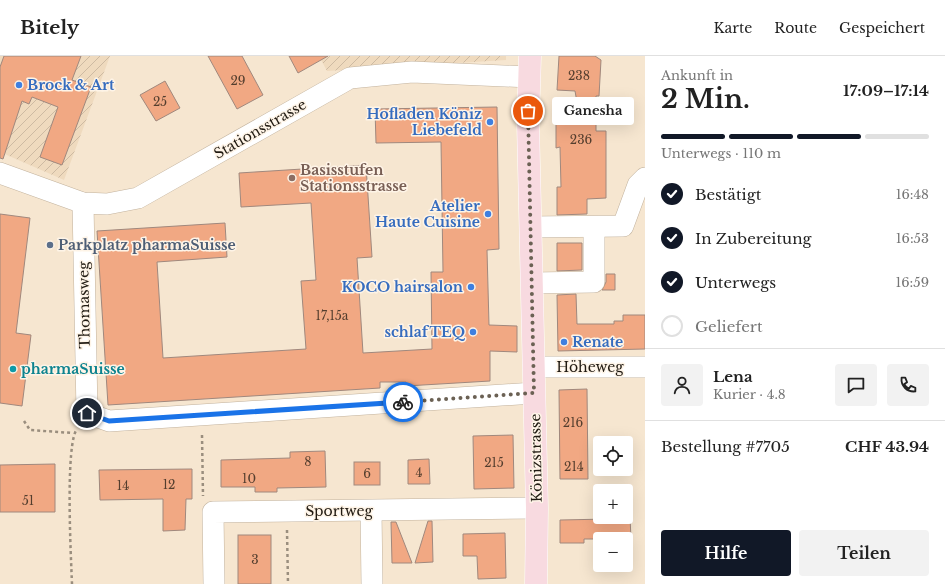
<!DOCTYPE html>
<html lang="de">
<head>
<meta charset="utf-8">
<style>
  :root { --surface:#fff; --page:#f2f2f2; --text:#222; --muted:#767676; --line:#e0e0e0; --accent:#111827 }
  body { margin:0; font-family:"Libre Baskerville",serif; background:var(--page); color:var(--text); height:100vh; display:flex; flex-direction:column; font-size:15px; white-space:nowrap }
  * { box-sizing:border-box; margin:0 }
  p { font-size:13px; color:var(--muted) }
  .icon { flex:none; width:22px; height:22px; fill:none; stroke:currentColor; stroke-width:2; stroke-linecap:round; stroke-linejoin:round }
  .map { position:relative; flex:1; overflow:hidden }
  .panel { display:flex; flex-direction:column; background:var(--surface); width:300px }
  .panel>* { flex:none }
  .buttons { position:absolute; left:593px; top:380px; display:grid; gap:8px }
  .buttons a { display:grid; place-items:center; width:40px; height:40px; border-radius:4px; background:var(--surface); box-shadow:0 4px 16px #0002; font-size:20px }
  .pin { position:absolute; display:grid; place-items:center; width:34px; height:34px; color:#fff; margin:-17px; border:2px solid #fff; border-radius:50%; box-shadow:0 1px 4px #0007 }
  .courier { position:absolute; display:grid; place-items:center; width:40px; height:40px; margin:-20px; border:3px solid #1a73e8; border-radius:50%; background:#fff; color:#222; box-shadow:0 1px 5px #0007 }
  .bubble { position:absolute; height:28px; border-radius:4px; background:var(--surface); box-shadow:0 4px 16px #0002; font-size:13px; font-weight:700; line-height:28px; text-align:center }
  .headline em { font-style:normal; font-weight:700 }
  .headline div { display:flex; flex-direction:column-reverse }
  .headline { display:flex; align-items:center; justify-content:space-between; height:68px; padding:0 16px }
  h1 { font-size:26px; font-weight:700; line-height:30px }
  .bar { display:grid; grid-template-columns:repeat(4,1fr); gap:6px 4px; align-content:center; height:48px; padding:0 16px }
  .bar i { height:5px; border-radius:3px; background:var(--line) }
  .bar .active { background:var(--accent) }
  .bar p { grid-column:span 4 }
  .line { display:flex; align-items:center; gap:10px; padding:0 16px; border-top:1px solid var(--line) }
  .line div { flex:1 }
  .round { display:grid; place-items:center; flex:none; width:42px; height:42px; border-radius:4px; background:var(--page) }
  ol { padding:0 16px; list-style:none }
  li { display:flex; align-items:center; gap:12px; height:44px }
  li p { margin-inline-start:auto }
  li .icon { padding:4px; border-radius:50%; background:var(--accent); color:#fff; stroke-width:4 }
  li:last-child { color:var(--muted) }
  li i { width:22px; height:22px; border:2px solid var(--line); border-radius:50% }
  .primary-button { display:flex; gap:8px; margin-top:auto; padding:8px 16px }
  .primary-button a { flex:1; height:46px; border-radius:4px; background:var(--accent); color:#fff; font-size:16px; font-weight:700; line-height:46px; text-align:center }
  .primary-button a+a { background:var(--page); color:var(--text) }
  header { display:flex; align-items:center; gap:24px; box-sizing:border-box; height:56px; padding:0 20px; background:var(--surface); border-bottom:1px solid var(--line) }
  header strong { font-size:19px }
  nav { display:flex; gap:22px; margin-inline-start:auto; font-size:14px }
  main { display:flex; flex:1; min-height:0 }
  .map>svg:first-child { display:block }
  .industrial { fill:url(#industrial-furrows) }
  .building { fill:#f1a883; stroke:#a0887d }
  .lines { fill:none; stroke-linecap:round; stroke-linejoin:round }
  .minor-casing { stroke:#c2b29d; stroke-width:22 }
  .major-casing { stroke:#fff; stroke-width:23 }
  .path { stroke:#9a8e7e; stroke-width:2.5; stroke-dasharray:3 3; stroke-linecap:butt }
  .minor { stroke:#fff; stroke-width:21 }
  .major { stroke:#f8dae0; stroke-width:22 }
  .done { stroke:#6b6154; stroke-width:4; stroke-dasharray:0 7.2 }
  .route { stroke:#1a73e8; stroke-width:5 }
  .shop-dot { fill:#3f7fe0; stroke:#fef4e7; stroke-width:1.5 }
  .education-dot { fill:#8d6e63; stroke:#fef4e7; stroke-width:1.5 }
  .service-dot { fill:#5c6f8a; stroke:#fef4e7; stroke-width:1.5 }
  .culture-dot { fill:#0f9aa8; stroke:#fef4e7; stroke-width:1.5 }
  .labels { text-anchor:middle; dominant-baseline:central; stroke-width:3; stroke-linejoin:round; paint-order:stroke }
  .number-label { font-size:12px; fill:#543e2e }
  .shop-label { font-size:14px; font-weight:bold; fill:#366cbe; stroke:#fef4e7; text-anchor:end }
  .street-label { font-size:14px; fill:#201a12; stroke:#fef4e7 }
  .education-label { font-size:14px; font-weight:bold; fill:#785e54; stroke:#fef4e7; text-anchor:start }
  .service-label { font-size:14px; font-weight:bold; fill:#4e5e75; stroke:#fef4e7; text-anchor:start }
  .culture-label { font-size:14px; font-weight:bold; fill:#0d838f; stroke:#fef4e7; text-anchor:start }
</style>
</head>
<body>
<header>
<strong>Bitely</strong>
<nav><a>Karte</a><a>Route</a><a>Gespeichert</a></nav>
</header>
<main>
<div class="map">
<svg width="645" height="528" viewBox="0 0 645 528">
  <defs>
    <pattern id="industrial-furrows" width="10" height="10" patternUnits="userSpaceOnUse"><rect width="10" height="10" fill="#efdabe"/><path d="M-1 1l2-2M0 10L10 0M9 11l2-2" fill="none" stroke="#cdbaa2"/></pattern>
  </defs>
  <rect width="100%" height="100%" fill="#f6e6d0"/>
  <g class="industrial">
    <polygon points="0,0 110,0 64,124 0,96"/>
    <polygon points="319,0 506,0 506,4 327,15"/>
  </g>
  <g class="building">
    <polygon points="4,0 81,0 72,24 91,31 62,109 40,101 58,51 32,41 29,48 22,45 3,103 0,102 0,11"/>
    <polygon points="208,0 242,0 263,39 237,53"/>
    <polygon points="289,0 328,0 298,17"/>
    <polygon points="559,0 595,0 601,4 599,40 596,40 596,75 606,75 606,142 587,143 587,158 557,159 557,131 561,131 560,91 556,92 556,63 580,63 575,35 557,34"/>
    <polygon points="165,25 180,52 156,65 140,39"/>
    <polygon points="497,51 499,193 487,194 489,269 517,270 517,296 490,295 490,325 406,330 406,326 380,326 380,332 108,349 97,175 225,167 227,201 157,206 163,302 306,293 301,225 316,224 311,147 241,151 239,117 366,109 372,201 357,202 363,297 432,293 431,216 443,216 441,86 376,87 375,53"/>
    <polygon points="0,158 30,162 16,277 31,279 22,350 0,347"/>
    <polygon points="557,187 582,187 582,214 557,215"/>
    <polygon points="606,218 615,218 615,234 602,234 606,226"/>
    <polygon points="576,238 577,268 614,268 614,265 623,265 623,259 645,259 645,293 558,295 557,239"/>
    <polygon points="587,333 588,423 560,423 559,334"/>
    <polygon points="513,379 514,432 474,433 473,380"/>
    <polygon points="325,395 326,431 277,432 277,436 255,436 255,431 221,431 221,404 290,402 290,396"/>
    <polygon points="429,403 430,428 408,428 408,404"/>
    <rect x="354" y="406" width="26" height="23"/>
    <polygon points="55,408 55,456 0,456 0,409"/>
    <polygon points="192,413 192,443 186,443 185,474 163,475 163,443 100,444 99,414"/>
    <polygon points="608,461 630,461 631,483 584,483 584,487 560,487 560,464 608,463"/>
    <polygon points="428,465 432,465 433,506 415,507"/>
    <polygon points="391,466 396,466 412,507 392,507"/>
    <polygon points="505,477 506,522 478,523 477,500 463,500 463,478"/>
    <rect x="238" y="479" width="33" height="49"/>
  </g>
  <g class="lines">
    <g class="minor-casing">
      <g id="minor">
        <polyline points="0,117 83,147 107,148 138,142 350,22 412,16 529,21"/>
        <polyline points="83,147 87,357 109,365 534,337"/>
        <polyline points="531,171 623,170 638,129 645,122"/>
        <polyline points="533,227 594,226 594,171"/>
        <polyline points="534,311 645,311"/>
        <polyline points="371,455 372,528"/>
        <polyline points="214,528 213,456 537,452"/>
      </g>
    </g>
    <g class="major-casing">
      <polyline id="major" points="530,0 528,67 537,452 536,528"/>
    </g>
    <g class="path">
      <polyline points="24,365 30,374 73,377"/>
      <polyline points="202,379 203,440"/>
      <polyline points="287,474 288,528"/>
      <path d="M72,528C71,502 65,388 77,373"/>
    </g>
    <use href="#minor" class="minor"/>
    <use href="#major" class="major"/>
  </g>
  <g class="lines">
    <polyline class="done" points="403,346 534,337 528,55"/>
    <polyline class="route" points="87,357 109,365 403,346"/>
  </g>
  <g class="shop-dot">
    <circle cx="19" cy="29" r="4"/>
    <circle cx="490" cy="66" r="4"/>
    <circle cx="488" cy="158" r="4"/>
    <circle cx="471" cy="231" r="4"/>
    <circle cx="473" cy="276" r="4"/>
    <circle cx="564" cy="286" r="4"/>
  </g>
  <circle class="education-dot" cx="292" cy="122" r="4"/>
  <circle class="service-dot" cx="50" cy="189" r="4"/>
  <circle class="culture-dot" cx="13" cy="313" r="4"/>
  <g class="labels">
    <g class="number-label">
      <text x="579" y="19">238</text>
      <text x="238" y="24">29</text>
      <text x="160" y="45">25</text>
      <text x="581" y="83">236</text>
      <text x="332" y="259">17,15a</text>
      <text x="573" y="366">216</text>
      <text x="308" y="405">8</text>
      <text x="494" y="406">215</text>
      <text x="574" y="410">214</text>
      <text x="419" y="416">4</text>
      <text x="367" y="417">6</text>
      <text x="249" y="422">10</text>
      <text x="169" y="428">12</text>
      <text x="123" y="429">14</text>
      <text x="28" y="444">51</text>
      <text x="255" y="503">3</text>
    </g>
    <g class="shop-label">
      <text x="27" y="29" text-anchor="start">Brock &amp; Art</text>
      <text x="482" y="58">Hofladen Köniz<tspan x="482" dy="16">Liebefeld</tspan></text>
      <text x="480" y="150">Atelier<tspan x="480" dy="16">Haute Cuisine</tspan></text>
      <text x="463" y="231">KOCO hairsalon</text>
      <text x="465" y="276">schlafTEQ</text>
      <text x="572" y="286" text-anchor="start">Renate</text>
    </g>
    <g class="street-label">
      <text transform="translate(260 73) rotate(-30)">Stationsstrasse</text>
      <text transform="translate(84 249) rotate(-91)">Thomasweg</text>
      <text x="590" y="311">Höheweg</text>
      <text transform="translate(536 402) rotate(-91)">Könizstrasse</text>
      <text x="339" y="455">Sportweg</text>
    </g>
    <g class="education-label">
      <text x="300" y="114">Basisstufen<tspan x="300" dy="16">Stationsstrasse</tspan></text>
    </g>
    <g class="service-label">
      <text x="58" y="189">Parkplatz pharmaSuisse</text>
    </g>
    <g class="culture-label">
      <text x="21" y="313">pharmaSuisse</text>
    </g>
  </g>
</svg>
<div class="buttons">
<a><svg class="icon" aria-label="locate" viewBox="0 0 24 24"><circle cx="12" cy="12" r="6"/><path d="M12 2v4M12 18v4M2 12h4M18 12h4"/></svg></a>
<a>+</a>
<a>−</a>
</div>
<div class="pin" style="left:528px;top:55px;background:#ea580c"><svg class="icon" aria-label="bag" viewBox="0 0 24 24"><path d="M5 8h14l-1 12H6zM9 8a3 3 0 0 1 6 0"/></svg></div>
<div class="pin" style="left:87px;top:357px;background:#1f2937"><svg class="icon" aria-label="home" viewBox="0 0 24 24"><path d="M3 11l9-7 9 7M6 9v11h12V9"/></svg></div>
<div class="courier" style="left:403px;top:346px"><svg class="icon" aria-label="bike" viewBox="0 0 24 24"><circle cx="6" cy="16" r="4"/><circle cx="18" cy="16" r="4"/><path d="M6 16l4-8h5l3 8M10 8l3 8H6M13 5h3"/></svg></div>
<div class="bubble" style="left:552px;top:41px;width:82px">Ganesha</div>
</div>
<section class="panel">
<div class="headline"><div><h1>2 Min.</h1><p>Ankunft in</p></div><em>17:09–17:14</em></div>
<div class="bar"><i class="active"></i><i class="active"></i><i class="active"></i><i></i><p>Unterwegs · 110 m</p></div>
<ol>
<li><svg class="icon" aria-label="check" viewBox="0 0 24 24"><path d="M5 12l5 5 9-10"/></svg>Bestätigt<p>16:48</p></li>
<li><svg class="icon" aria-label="check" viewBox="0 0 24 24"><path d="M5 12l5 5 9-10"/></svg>In Zubereitung<p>16:53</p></li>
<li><svg class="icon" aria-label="check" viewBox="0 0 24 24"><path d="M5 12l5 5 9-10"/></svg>Unterwegs<p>16:59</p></li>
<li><i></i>Geliefert</li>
</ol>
<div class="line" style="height:72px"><a class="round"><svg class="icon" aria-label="person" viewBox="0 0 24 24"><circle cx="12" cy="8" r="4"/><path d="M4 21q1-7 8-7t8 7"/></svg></a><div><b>Lena</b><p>Kurier · 4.8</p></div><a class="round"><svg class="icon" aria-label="chat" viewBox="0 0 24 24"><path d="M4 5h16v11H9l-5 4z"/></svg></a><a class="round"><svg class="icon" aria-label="phone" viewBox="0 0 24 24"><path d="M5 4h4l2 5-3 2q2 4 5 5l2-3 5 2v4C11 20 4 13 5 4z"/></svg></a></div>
<div class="line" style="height:52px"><div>Bestellung #7705</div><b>CHF 43.94</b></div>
<div class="primary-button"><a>Hilfe</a><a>Teilen</a></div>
</section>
</main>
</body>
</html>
